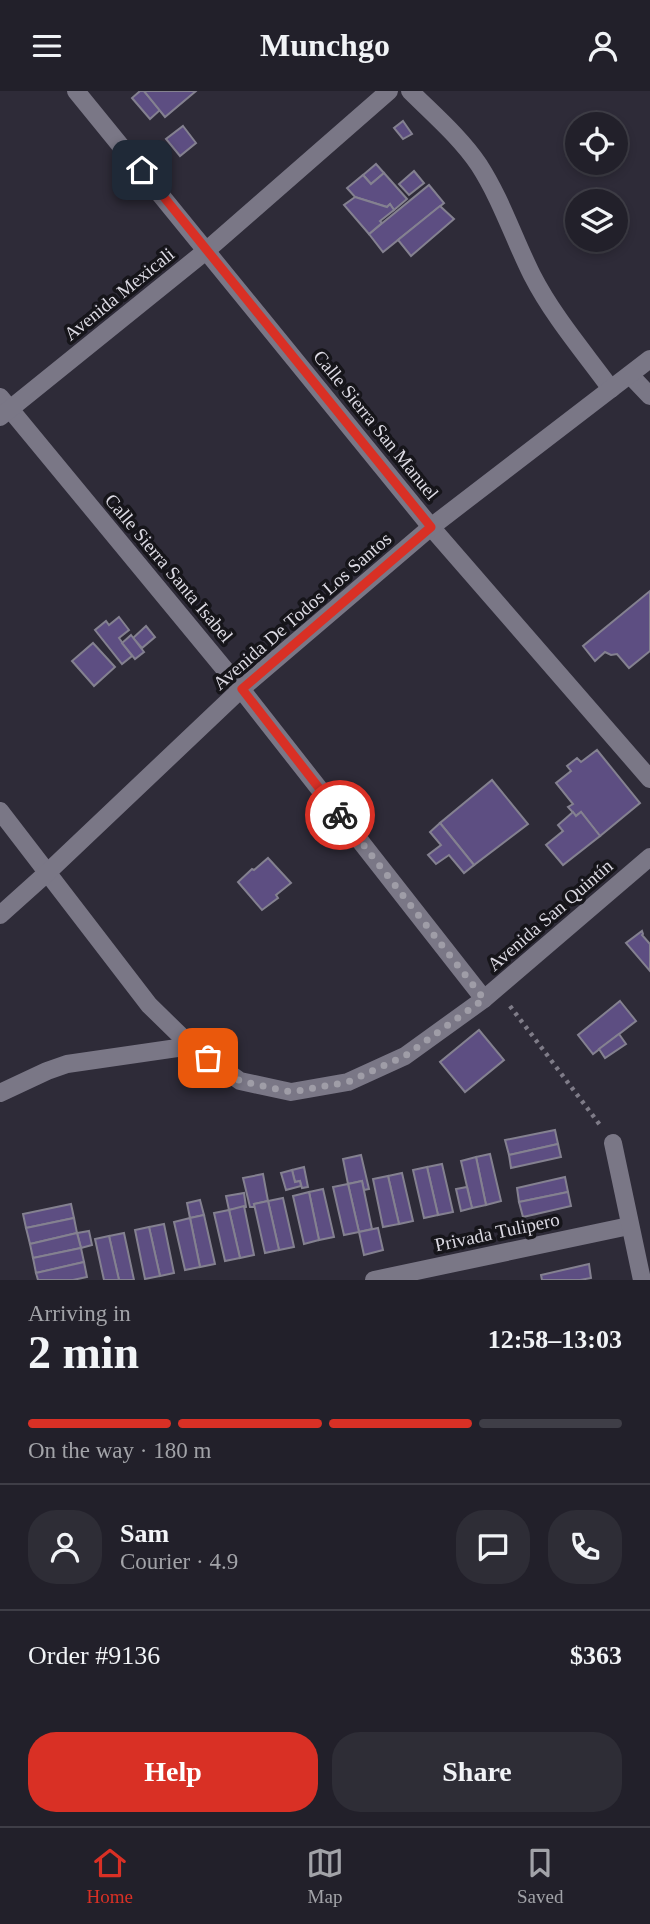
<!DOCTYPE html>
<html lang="en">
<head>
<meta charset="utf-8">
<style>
  :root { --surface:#22202a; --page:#2e2d36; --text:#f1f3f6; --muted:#a2a3a8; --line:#3f3e47; --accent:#d93025 }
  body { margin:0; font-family:"Times New Roman",serif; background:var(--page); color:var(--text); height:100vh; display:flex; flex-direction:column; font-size:26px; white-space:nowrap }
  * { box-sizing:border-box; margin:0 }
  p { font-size:23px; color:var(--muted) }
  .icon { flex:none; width:38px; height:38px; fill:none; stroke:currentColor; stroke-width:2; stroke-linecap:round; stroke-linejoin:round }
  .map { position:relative; height:1189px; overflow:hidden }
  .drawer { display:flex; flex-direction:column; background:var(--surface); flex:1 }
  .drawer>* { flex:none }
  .buttons { position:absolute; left:565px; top:21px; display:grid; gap:14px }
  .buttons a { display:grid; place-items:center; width:63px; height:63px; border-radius:50%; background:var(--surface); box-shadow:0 4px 10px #0003,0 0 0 2px var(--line); font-size:35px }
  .pin { position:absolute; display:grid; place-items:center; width:60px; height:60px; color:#fff; margin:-30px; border-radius:14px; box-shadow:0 4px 10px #0006 }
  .courier { position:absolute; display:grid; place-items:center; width:70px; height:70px; margin:-35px; border:5px solid #d93025; border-radius:50%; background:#fff; color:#222; box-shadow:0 2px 9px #0007 }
  .summary em { font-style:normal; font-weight:600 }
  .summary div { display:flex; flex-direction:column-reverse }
  .summary { display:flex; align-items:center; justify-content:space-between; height:119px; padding:0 28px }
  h1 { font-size:46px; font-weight:600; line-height:52px }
  .bar { display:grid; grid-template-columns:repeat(4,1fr); gap:10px 7px; align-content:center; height:84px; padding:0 28px }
  .bar i { height:9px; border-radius:5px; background:var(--line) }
  .bar .selected { background:var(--accent) }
  .bar p { grid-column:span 4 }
  .line { display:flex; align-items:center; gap:18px; padding:0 28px; border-top:2px solid var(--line) }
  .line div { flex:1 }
  .round { display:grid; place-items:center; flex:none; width:74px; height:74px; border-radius:28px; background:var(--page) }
  .cta { display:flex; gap:14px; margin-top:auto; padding:14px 28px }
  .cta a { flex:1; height:80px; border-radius:28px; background:var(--accent); color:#fff; font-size:28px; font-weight:600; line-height:80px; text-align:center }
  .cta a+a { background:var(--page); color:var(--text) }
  header { display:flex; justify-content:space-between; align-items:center; height:91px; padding:0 28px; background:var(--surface); font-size:32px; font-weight:600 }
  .tabs { display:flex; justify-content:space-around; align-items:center; height:98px; border-top:2px solid var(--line); background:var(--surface); font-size:19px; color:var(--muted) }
  .tabs a { display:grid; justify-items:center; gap:4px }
  .tabs .selected { color:var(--accent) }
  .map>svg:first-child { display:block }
  .building { fill:#5d4e82; stroke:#848190; stroke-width:2 }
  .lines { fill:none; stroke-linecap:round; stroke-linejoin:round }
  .path { stroke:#7f7c88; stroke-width:4.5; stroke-dasharray:3.5 5; stroke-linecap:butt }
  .service { stroke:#7a7786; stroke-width:18 }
  .minor { stroke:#7a7786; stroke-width:18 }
  .tertiary { stroke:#7a7786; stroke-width:18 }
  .done { stroke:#9f9da7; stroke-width:7; stroke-dasharray:0 12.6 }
  .route { stroke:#d93025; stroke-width:9 }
  .labels { text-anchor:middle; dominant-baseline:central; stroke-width:7; stroke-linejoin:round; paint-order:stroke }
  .street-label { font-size:19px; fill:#dcdae3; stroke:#16151a }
</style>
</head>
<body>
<header><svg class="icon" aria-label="menu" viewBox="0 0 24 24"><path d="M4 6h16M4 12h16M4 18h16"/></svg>Munchgo<svg class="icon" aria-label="person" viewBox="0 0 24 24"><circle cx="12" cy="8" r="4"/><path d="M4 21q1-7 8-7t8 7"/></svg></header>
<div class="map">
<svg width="650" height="1189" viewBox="0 0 650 1189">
  <rect width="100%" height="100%" fill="#2e2b38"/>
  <g class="building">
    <polygon points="140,0 144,0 160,19 150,28 132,7"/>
    <polygon points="144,0 196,0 165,26"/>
    <polygon points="403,30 412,43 403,48 394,37"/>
    <polygon points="183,35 196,52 180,65 166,48"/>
    <polygon points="376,73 384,82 371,93 363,84"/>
    <polygon points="414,80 424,92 409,104 399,93"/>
    <polygon points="384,82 407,108 394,119 390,113 387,116 355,106 347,97 363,84 371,93"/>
    <polygon points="429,94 444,112 383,161 369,143"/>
    <polygon points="355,106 387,116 390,113 394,119 380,130 382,132 369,143 344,114"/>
    <polygon points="440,115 454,128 411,165 398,149"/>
    <polygon points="650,500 650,560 629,577 617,563 611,564 605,561 595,570 583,555"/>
    <polygon points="119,526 129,539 119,547 132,565 122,573 95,539 106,530 109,534"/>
    <polygon points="146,535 155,546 142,557 133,547"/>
    <polygon points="131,544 144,561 135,568 122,552"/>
    <polygon points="93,552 115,576 94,595 72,570"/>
    <polygon points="597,659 640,712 600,745 581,721 576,725 568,716 573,713 556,692 571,680 567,675 577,667 581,671"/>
    <polygon points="492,689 528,733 474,774 440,732"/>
    <polygon points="573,721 576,725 581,721 600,745 563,774 546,754 563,740 558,734"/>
    <polygon points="440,732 474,774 464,782 449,764 436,773 428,764 441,754 430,741"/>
    <polygon points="268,767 291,792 276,804 278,807 262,819 238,791 252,778 254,779"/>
    <polygon points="642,840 643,843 642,844 650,853 650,880 626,852"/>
    <polygon points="620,910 636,930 593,963 578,944"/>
    <polygon points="479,939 504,969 465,1001 440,971"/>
    <polygon points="619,943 626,953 605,967 599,958"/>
    <polygon points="555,1039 558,1053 509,1064 505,1049"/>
    <polygon points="558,1053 561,1066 511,1077 509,1064"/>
    <polygon points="490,1063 501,1110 486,1114 476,1066"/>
    <polygon points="361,1064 369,1098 364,1099 362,1090 348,1093 343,1068"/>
    <polygon points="476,1066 486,1114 472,1117 461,1070"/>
    <polygon points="442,1073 453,1121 438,1124 427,1076"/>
    <polygon points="304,1076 308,1096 302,1097 300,1090 295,1091 292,1079"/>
    <polygon points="427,1076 438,1124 424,1127 413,1079"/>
    <polygon points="292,1079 295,1091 300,1090 301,1095 286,1099 281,1082"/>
    <polygon points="402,1082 413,1130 399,1133 388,1085"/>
    <polygon points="263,1083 268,1110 254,1113 255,1116 250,1116 243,1087"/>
    <polygon points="388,1085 399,1133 383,1136 373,1088"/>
    <polygon points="565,1086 568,1101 519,1111 517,1097"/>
    <polygon points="362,1090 372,1138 359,1141 348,1093"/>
    <polygon points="348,1093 359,1141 344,1144 333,1096"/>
    <polygon points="467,1096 472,1117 461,1120 456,1098"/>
    <polygon points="323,1098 334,1146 319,1149 309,1101"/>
    <polygon points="309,1101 319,1149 304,1153 293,1105"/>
    <polygon points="568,1101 571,1115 523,1126 519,1111"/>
    <polygon points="244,1102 246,1116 229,1119 226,1105"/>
    <polygon points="283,1107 294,1156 279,1159 268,1110"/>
    <polygon points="200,1109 204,1124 190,1127 187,1112"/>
    <polygon points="268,1110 279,1159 265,1162 254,1113"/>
    <polygon points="71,1113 74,1127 26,1137 23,1123"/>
    <polygon points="244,1115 254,1164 240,1167 229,1119"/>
    <polygon points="229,1119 240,1167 225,1170 214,1122"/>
    <polygon points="204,1124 215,1173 200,1176 190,1127"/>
    <polygon points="74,1127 77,1142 30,1153 26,1137"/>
    <polygon points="190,1127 200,1176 185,1179 174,1131"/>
    <polygon points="164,1133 174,1182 160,1185 149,1136"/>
    <polygon points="149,1136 160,1185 145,1188 135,1139"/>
    <polygon points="378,1137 383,1159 364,1164 359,1141"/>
    <polygon points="89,1140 92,1154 81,1157 77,1142"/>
    <polygon points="77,1142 81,1157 33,1167 30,1153"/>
    <polygon points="124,1142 134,1189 119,1189 109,1145"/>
    <polygon points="109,1145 119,1189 104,1189 95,1148"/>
    <polygon points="81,1157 84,1171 36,1182 33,1167"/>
    <polygon points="84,1171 87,1186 73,1189 38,1189 36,1182"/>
    <polygon points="589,1173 591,1187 580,1189 542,1189 541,1184"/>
  </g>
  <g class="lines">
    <polyline class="path" points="510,915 600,1034"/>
    <polyline class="service" points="0,1002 47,980 67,973 191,955"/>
    <g class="minor">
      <polyline points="76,0 431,436 650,688"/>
      <path d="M410,0C433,23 460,46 479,74C501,108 514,148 532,184C553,225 584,261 611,298"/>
      <polyline points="630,284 650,305"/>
      <polyline points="0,306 241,598 484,908"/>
      <polyline points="0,326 207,159 389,0"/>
      <polyline points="0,720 149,914 191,955 240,990 291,1001 348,991 405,965 484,908 650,766"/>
      <polyline points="0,824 48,781 241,598 431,436 650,268"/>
      <polyline points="374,1189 629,1135"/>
    </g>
    <polyline class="tertiary" points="613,1052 642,1189"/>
  </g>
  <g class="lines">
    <polyline class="done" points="208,967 240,990 291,1001 348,991 405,965 484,908 340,724"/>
    <polyline class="route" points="142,79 431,436 242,598 340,724"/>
  </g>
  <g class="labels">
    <g class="street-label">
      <text transform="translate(119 203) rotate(-39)">Avenida Mexicali</text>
      <text transform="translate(376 334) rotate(51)">Calle Sierra San Manuel</text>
      <text transform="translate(169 477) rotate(50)">Calle Sierra Santa Isabel</text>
      <text transform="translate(302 520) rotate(-41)">Avenida De Todos Los Santos</text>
      <text transform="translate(550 824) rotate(-41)">Avenida San Quintín</text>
      <text transform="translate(497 1141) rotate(-12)">Privada Tulipero</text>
    </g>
  </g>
</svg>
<div class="buttons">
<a><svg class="icon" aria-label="locate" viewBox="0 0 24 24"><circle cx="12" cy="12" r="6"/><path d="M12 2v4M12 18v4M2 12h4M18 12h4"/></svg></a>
<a><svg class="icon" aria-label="layers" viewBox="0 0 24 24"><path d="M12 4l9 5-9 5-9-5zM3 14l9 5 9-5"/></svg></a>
</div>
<div class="pin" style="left:208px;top:967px;background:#ea580c"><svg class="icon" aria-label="bag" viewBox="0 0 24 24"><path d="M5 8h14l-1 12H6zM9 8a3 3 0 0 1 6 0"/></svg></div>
<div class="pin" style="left:142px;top:79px;background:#1f2937"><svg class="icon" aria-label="home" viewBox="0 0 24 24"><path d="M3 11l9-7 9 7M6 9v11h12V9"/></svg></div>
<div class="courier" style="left:340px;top:724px"><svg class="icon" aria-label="bike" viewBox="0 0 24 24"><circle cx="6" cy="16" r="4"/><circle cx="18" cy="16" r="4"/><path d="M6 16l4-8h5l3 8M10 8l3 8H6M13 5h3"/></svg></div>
</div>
<section class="drawer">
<div class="summary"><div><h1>2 min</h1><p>Arriving in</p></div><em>12:58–13:03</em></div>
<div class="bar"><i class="selected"></i><i class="selected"></i><i class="selected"></i><i></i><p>On the way · 180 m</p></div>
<div class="line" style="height:126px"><a class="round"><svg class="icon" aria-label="person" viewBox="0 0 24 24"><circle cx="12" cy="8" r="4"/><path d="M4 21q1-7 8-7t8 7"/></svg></a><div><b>Sam</b><p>Courier · 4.9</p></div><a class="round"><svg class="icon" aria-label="chat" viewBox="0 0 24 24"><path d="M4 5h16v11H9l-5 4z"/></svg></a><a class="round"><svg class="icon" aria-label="phone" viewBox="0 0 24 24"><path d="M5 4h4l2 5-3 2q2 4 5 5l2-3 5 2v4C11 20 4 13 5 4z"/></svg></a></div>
<div class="line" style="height:91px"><div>Order #9136</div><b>$363</b></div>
<div class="cta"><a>Help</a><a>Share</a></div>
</section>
<nav class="tabs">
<a class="selected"><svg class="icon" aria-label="home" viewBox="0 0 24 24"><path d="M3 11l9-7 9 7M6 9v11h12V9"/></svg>Home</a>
<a><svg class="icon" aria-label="map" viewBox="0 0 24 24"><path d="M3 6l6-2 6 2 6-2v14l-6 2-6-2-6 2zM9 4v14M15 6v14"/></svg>Map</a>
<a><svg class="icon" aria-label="saved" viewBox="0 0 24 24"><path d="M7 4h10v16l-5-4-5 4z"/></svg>Saved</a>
</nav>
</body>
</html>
